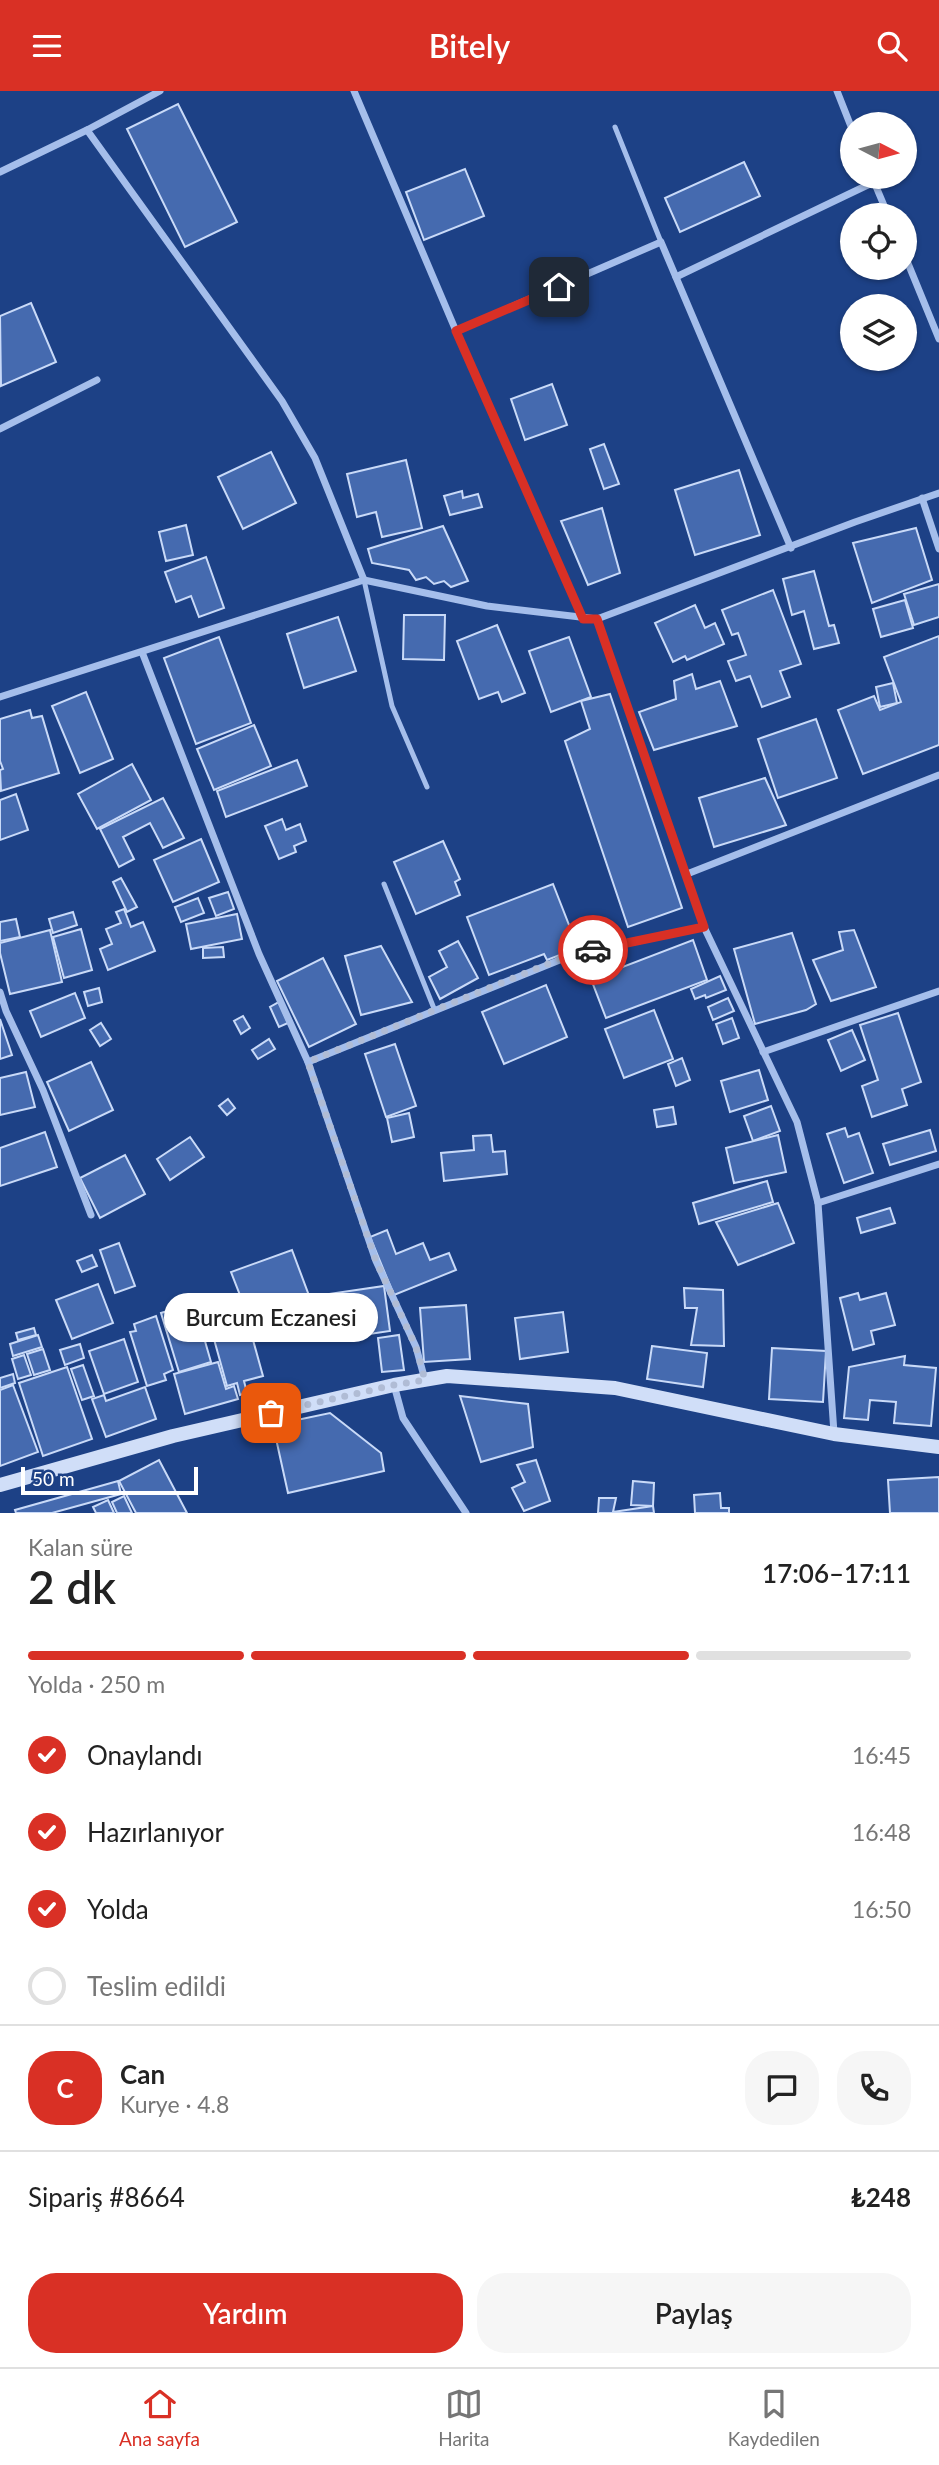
<!DOCTYPE html>
<html lang="tr">
<head>
<meta charset="utf-8">
<style>
  :root { --surface:#fff; --page:#f6f6f6; --text:#222; --muted:#767676; --line:#e0e0e0; --accent:#d93025 }
  body { margin:0; font-family:Lato,sans-serif; background:var(--page); color:var(--text); height:100vh; display:flex; flex-direction:column; font-size:26px; white-space:nowrap }
  * { box-sizing:border-box; margin:0 }
  p { font-size:23px; color:var(--muted) }
  .icon { flex:none; width:38px; height:38px; fill:none; stroke:currentColor; stroke-width:2; stroke-linecap:round; stroke-linejoin:round }
  .map { position:relative; height:1422px; overflow:hidden }
  .sheet { display:flex; flex-direction:column; background:var(--surface); flex:1 }
  .sheet>* { flex:none }
  .needle { width:46px; rotate:96deg }
  .tools { position:absolute; left:840px; top:21px; display:grid; gap:14px }
  .tools a { display:grid; place-items:center; width:77px; height:77px; border-radius:50%; background:var(--surface); box-shadow:0 2px 5px #0004; font-size:35px }
  .scale { position:absolute; left:21px; bottom:18px; width:177px; box-sizing:border-box; padding-left:7px; border:4px solid #fff; border-top:0; font-size:19px; line-height:24px; white-space:nowrap; color:#fff; -webkit-text-stroke:5px #1d4186; paint-order:stroke }
  .pin { position:absolute; display:grid; place-items:center; width:60px; height:60px; color:#fff; margin:-30px; border-radius:14px; box-shadow:0 4px 10px #0006 }
  .courier { position:absolute; display:grid; place-items:center; width:70px; height:70px; margin:-35px; border:5px solid #d93025; border-radius:50%; background:#fff; color:#222; box-shadow:0 2px 9px #0007 }
  .bubble { position:absolute; height:49px; border-radius:24px; background:var(--surface); box-shadow:0 2px 5px #0004; font-size:23px; font-weight:600; line-height:49px; text-align:center }
  .head em { font-style:normal; font-weight:600 }
  .head div { display:flex; flex-direction:column-reverse }
  .head { display:flex; align-items:center; justify-content:space-between; height:119px; padding:0 28px }
  h1 { font-size:46px; font-weight:600; line-height:52px }
  .bar { display:grid; grid-template-columns:repeat(4,1fr); gap:10px 7px; align-content:center; height:84px; padding:0 28px }
  .bar i { height:9px; border-radius:5px; background:var(--line) }
  .bar .current { background:var(--accent) }
  .bar p { grid-column:span 4 }
  .line { display:flex; align-items:center; gap:18px; padding:0 28px; border-top:2px solid var(--line) }
  .line div { flex:1 }
  .round { display:grid; place-items:center; flex:none; width:74px; height:74px; border-radius:28px; background:var(--page) }
  ol { padding:0 28px; list-style:none }
  li { display:flex; align-items:center; gap:21px; height:77px }
  li p { margin-inline-start:auto }
  li .icon { padding:7px; border-radius:50%; background:var(--accent); color:#fff; stroke-width:4 }
  li:last-child { color:var(--muted) }
  li i { width:38px; height:38px; border:4px solid var(--line); border-radius:50% }
  .button { display:flex; gap:14px; margin-top:auto; padding:14px 28px }
  .button a { flex:1; height:80px; border-radius:28px; background:var(--accent); color:#fff; font-size:28px; font-weight:600; line-height:80px; text-align:center }
  .button a+a { background:var(--page); color:var(--text) }
  header { display:flex; justify-content:space-between; align-items:center; height:91px; padding:0 28px; background:var(--accent); color:#fff; font-size:32px; font-weight:600 }
  .tab-bar { display:flex; justify-content:space-around; align-items:center; height:98px; border-top:2px solid var(--line); background:var(--surface); font-size:19px; color:var(--muted) }
  .tab-bar a { display:grid; justify-items:center; gap:4px }
  .tab-bar .current { color:var(--accent) }
  .map>svg:first-child { display:block }
  .building { fill:#456aaf; stroke:#c9daf8; stroke-width:2 }
  .lines { fill:none; stroke-linecap:round; stroke-linejoin:round }
  .lane { stroke:#a5beeb; stroke-width:5 }
  .street { stroke:#a5beeb; stroke-width:7 }
  .secondary { stroke:#d0def8; stroke-width:14 }
  .done { stroke:#b0bcd5; stroke-width:7; stroke-dasharray:0 12.6 }
  .route { stroke:#d93025; stroke-width:9 }
</style>
</head>
<body>
<header><svg class="icon" aria-label="menu" viewBox="0 0 24 24"><path d="M4 6h16M4 12h16M4 18h16"/></svg>Bitely<svg class="icon" aria-label="search" viewBox="0 0 24 24"><circle cx="10" cy="10" r="6"/><path d="M15 15l6 6"/></svg></header>
<div class="map">
<svg width="939" height="1422" viewBox="0 0 939 1422">
  <rect width="100%" height="100%" fill="#1d4186"/>
  <g class="building">
    <polygon points="178,13 237,131 185,156 127,38"/>
    <polygon points="744,71 760,105 680,141 665,107"/>
    <polygon points="465,78 484,125 424,149 406,101"/>
    <polygon points="31,212 56,271 1,295 0,225"/>
    <polygon points="552,293 567,334 525,349 511,308"/>
    <polygon points="604,353 619,393 604,398 590,358"/>
    <polygon points="271,361 296,412 243,438 218,386"/>
    <polygon points="406,369 422,437 382,446 376,421 357,426 347,383"/>
    <polygon points="739,379 760,444 695,464 675,399"/>
    <polygon points="462,400 463,407 478,403 482,416 450,424 444,405"/>
    <polygon points="602,417 620,482 588,494 561,430"/>
    <polygon points="186,434 193,464 166,470 159,441"/>
    <polygon points="443,435 468,490 451,496 444,490 434,493 426,486 416,489 409,479 372,472 368,458"/>
    <polygon points="916,437 932,489 872,512 853,452"/>
    <polygon points="206,466 224,517 199,526 191,505 176,511 165,481"/>
    <polygon points="814,480 829,535 834,534 839,552 814,558 804,520 792,524 783,488"/>
    <polygon points="939,493 939,526 914,534 904,503"/>
    <polygon points="773,499 801,573 780,580 790,606 762,616 750,585 736,590 728,570 746,564 738,542 732,544 722,519"/>
    <polygon points="905,509 913,537 881,546 873,518"/>
    <polygon points="695,514 705,537 715,532 724,553 687,569 685,565 673,571 655,532"/>
    <polygon points="404,524 445,524 444,569 403,568"/>
    <polygon points="338,526 356,580 304,597 287,543"/>
    <polygon points="497,534 525,602 502,611 498,601 479,608 457,550"/>
    <polygon points="939,545 939,654 863,683 838,619 874,605 880,619 901,611 884,566"/>
    <polygon points="219,546 251,632 196,653 164,567"/>
    <polygon points="569,546 591,606 551,621 529,560"/>
    <polygon points="692,583 696,598 720,590 737,635 654,659 639,621 676,608 674,590"/>
    <polygon points="893,592 897,612 880,616 876,596"/>
    <polygon points="86,601 113,668 80,682 52,615"/>
    <polygon points="610,603 682,817 628,836 565,650 590,638 581,610"/>
    <polygon points="30,619 32,627 42,625 59,682 1,700 0,679 3,678 0,670 0,628"/>
    <polygon points="816,628 837,687 778,707 758,648"/>
    <polygon points="254,634 271,675 214,699 197,658"/>
    <polygon points="297,669 307,695 226,726 217,700"/>
    <polygon points="132,673 151,709 97,738 78,703"/>
    <polygon points="765,687 786,734 714,756 699,707"/>
    <polygon points="16,703 28,739 0,749 0,709"/>
    <polygon points="163,707 184,747 163,757 150,732 123,746 134,768 119,776 100,738"/>
    <polygon points="282,728 286,739 300,733 306,750 294,755 296,761 279,768 265,735"/>
    <polygon points="201,748 219,791 173,811 154,769"/>
    <polygon points="443,750 460,788 455,791 460,804 416,823 394,771"/>
    <polygon points="121,787 137,816 127,821 113,791"/>
    <polygon points="553,793 578,857 547,869 544,863 489,884 467,826"/>
    <polygon points="228,801 234,818 216,825 209,807"/>
    <polygon points="198,807 204,822 181,831 175,816"/>
    <polygon points="124,818 131,836 143,831 155,860 108,879 100,858 112,853 106,838 121,832 116,821"/>
    <polygon points="73,821 77,834 53,842 49,828"/>
    <polygon points="237,823 242,848 191,858 186,833"/>
    <polygon points="16,828 20,846 0,850 0,831"/>
    <polygon points="81,838 92,879 64,887 53,846"/>
    <polygon points="50,839 62,891 10,903 0,862 0,852"/>
    <polygon points="854,839 876,896 831,910 813,869 843,859 839,841"/>
    <polygon points="792,842 816,913 806,919 755,933 734,858"/>
    <polygon points="693,849 707,889 606,927 591,888"/>
    <polygon points="458,850 478,887 440,908 429,886 447,876 439,860"/>
    <polygon points="381,855 412,911 361,924 345,865"/>
    <polygon points="223,856 224,866 203,867 203,857"/>
    <polygon points="323,867 356,933 309,956 277,890"/>
    <polygon points="720,885 726,899 706,907 705,904 695,908 691,898"/>
    <polygon points="546,894 567,946 504,973 482,921"/>
    <polygon points="99,897 102,911 88,915 84,901"/>
    <polygon points="75,902 85,927 41,946 30,920"/>
    <polygon points="728,907 734,920 713,929 708,916"/>
    <polygon points="279,911 288,932 279,936 270,916"/>
    <polygon points="654,919 673,968 624,987 605,938"/>
    <polygon points="898,922 921,991 902,998 907,1014 872,1026 862,995 878,989 860,934"/>
    <polygon points="243,925 250,937 241,943 234,930"/>
    <polygon points="732,927 739,947 723,953 716,933"/>
    <polygon points="0,928 12,964 0,968"/>
    <polygon points="101,932 111,948 100,955 90,939"/>
    <polygon points="852,939 865,969 841,980 828,949"/>
    <polygon points="269,948 275,958 258,968 252,959"/>
    <polygon points="395,953 416,1015 386,1026 365,963"/>
    <polygon points="682,967 690,989 676,995 668,973"/>
    <polygon points="91,971 113,1019 69,1040 47,991"/>
    <polygon points="759,979 768,1009 730,1021 721,990"/>
    <polygon points="26,981 35,1016 0,1024 0,987"/>
    <polygon points="228,1008 235,1017 227,1024 219,1015"/>
    <polygon points="771,1015 780,1040 753,1050 744,1025"/>
    <polygon points="673,1016 676,1033 657,1036 654,1019"/>
    <polygon points="409,1022 414,1046 392,1051 387,1027"/>
    <polygon points="845,1037 848,1046 859,1042 873,1082 844,1092 827,1043"/>
    <polygon points="930,1039 936,1060 890,1074 883,1053"/>
    <polygon points="45,1041 57,1076 0,1095 0,1057"/>
    <polygon points="491,1044 493,1061 505,1060 507,1083 444,1090 441,1062 474,1059 473,1045"/>
    <polygon points="778,1044 786,1081 734,1092 726,1057"/>
    <polygon points="190,1046 204,1066 170,1089 157,1068"/>
    <polygon points="125,1064 145,1103 100,1127 80,1087"/>
    <polygon points="767,1090 773,1111 699,1133 693,1112"/>
    <polygon points="778,1112 794,1152 738,1174 716,1131"/>
    <polygon points="890,1117 895,1132 861,1142 857,1127"/>
    <polygon points="387,1139 396,1163 423,1152 430,1169 449,1162 456,1179 394,1204 370,1146"/>
    <polygon points="119,1152 135,1195 115,1202 100,1159"/>
    <polygon points="292,1159 314,1218 254,1240 231,1181"/>
    <polygon points="92,1164 97,1175 82,1181 77,1170"/>
    <polygon points="98,1193 113,1232 72,1248 56,1209"/>
    <polygon points="384,1195 390,1240 328,1249 327,1241 298,1245 296,1231 318,1228 315,1205"/>
    <polygon points="684,1197 723,1199 724,1255 691,1254 697,1217 685,1217"/>
    <polygon points="858,1202 860,1209 886,1202 895,1234 871,1240 874,1253 853,1259 840,1207"/>
    <polygon points="194,1212 211,1271 179,1281 161,1222"/>
    <polygon points="466,1214 470,1268 424,1271 420,1217"/>
    <polygon points="563,1221 568,1261 520,1268 515,1227"/>
    <polygon points="156,1225 173,1279 164,1283 166,1289 147,1295 130,1241 136,1240 134,1233"/>
    <polygon points="248,1231 263,1285 244,1290 247,1302 240,1304 237,1292 227,1295 212,1241"/>
    <polygon points="34,1237 36,1244 18,1249 16,1242"/>
    <polygon points="38,1244 42,1256 13,1265 10,1253"/>
    <polygon points="399,1244 404,1279 382,1281 378,1247"/>
    <polygon points="124,1248 138,1291 104,1303 89,1260"/>
    <polygon points="80,1253 84,1267 65,1274 60,1259"/>
    <polygon points="652,1255 707,1262 703,1296 647,1288"/>
    <polygon points="772,1257 826,1260 823,1311 769,1308"/>
    <polygon points="43,1258 50,1279 34,1284 27,1263"/>
    <polygon points="24,1264 31,1284 18,1288 12,1268"/>
    <polygon points="905,1265 904,1274 936,1277 931,1335 894,1332 896,1311 870,1309 868,1329 844,1327 849,1276"/>
    <polygon points="218,1271 226,1298 234,1295 238,1308 185,1323 174,1283"/>
    <polygon points="83,1274 94,1305 82,1309 71,1278"/>
    <polygon points="67,1276 92,1348 43,1365 19,1292"/>
    <polygon points="13,1283 15,1292 0,1297 0,1287"/>
    <polygon points="13,1294 38,1361 0,1375 0,1299"/>
    <polygon points="145,1296 156,1328 106,1346 92,1308 104,1304 106,1310"/>
    <polygon points="460,1305 528,1313 533,1356 481,1371"/>
    <polygon points="330,1322 381,1362 384,1380 288,1402 273,1334"/>
    <polygon points="159,1369 187,1422 136,1422 119,1390"/>
    <polygon points="536,1369 550,1410 524,1420 512,1397 525,1391 517,1374"/>
    <polygon points="939,1386 939,1422 890,1422 888,1389"/>
    <polygon points="118,1390 121,1403 52,1422 16,1422 15,1419"/>
    <polygon points="633,1390 654,1392 653,1415 631,1414"/>
    <polygon points="720,1402 721,1417 729,1417 729,1422 695,1422 694,1404"/>
    <polygon points="124,1405 132,1422 117,1422 112,1411"/>
    <polygon points="599,1407 616,1407 613,1421 653,1415 654,1422 598,1422"/>
    <polygon points="108,1409 114,1422 96,1422 93,1416"/>
  </g>
  <g class="lines">
    <g class="lane">
      <polyline points="615,36 661,151"/>
      <polyline points="364,489 392,615 427,696"/>
      <polyline points="384,793 435,920"/>
    </g>
    <g class="street">
      <polyline points="354,0 456,240 583,528"/>
      <polyline points="837,0 852,38"/>
      <polyline points="87,39 282,310 315,367 364,489"/>
      <polyline points="0,81 87,39 160,0"/>
      <polyline points="872,86 888,124"/>
      <polyline points="905,165 939,248"/>
      <polyline points="676,186 874,91"/>
      <polyline points="456,240 661,151 791,457"/>
      <polyline points="0,338 97,289"/>
      <polyline points="922,407 939,458"/>
      <polyline points="597,528 704,836 797,1031 818,1112 834,1342"/>
      <polyline points="142,561 259,863 308,971 376,1170 416,1256 425,1289"/>
      <polyline points="0,606 364,489 487,515 597,528 855,431 939,402"/>
      <polyline points="687,783 939,684"/>
      <polyline points="0,901 6,920 43,999 91,1124"/>
      <polyline points="763,961 939,900"/>
      <polyline points="308,971 572,864 704,836"/>
      <polyline points="818,1112 939,1073"/>
      <polyline points="394,1294 403,1327 466,1422"/>
    </g>
    <polyline class="secondary" points="0,1394 173,1345 394,1294 447,1285 615,1297 834,1343 939,1356"/>
  </g>
  <g class="lines">
    <polyline class="done" points="271,1322 394,1294 425,1289 416,1256 376,1170 308,971 572,863 593,859"/>
    <polyline class="route" points="559,196 456,240 583,528 597,528 704,836 593,859"/>
  </g>
</svg>
<div class="tools">
<a><svg class="needle" viewBox="-14 -14 28 28"><path d="M0-13l5 13h-10z" fill="#e53935"/><path d="M0 13l5-13h-10z" fill="#767676"/></svg></a>
<a><svg class="icon" aria-label="locate" viewBox="0 0 24 24"><circle cx="12" cy="12" r="6"/><path d="M12 2v4M12 18v4M2 12h4M18 12h4"/></svg></a>
<a><svg class="icon" aria-label="layers" viewBox="0 0 24 24"><path d="M12 4l9 5-9 5-9-5zM3 14l9 5 9-5"/></svg></a>
</div>
<div class="scale">50 m</div>
<div class="pin" style="left:271px;top:1322px;background:#ea580c"><svg class="icon" aria-label="bag" viewBox="0 0 24 24"><path d="M5 8h14l-1 12H6zM9 8a3 3 0 0 1 6 0"/></svg></div>
<div class="pin" style="left:559px;top:196px;background:#1f2937"><svg class="icon" aria-label="home" viewBox="0 0 24 24"><path d="M3 11l9-7 9 7M6 9v11h12V9"/></svg></div>
<div class="courier" style="left:593px;top:859px"><svg class="icon" aria-label="car" viewBox="0 0 24 24"><path d="M5 17H2v-5l4-1 3-4h7l3 4 3 1v5h-3M9 17h6M6 11h13"/><circle cx="7" cy="17" r="2"/><circle cx="17" cy="17" r="2"/></svg></div>
<div class="bubble" style="left:164px;top:1202px;width:214px">Burcum Eczanesi</div>
</div>
<section class="sheet">
<div class="head"><div><h1>2 dk</h1><p>Kalan süre</p></div><em>17:06–17:11</em></div>
<div class="bar"><i class="current"></i><i class="current"></i><i class="current"></i><i></i><p>Yolda · 250 m</p></div>
<ol>
<li><svg class="icon" aria-label="check" viewBox="0 0 24 24"><path d="M5 12l5 5 9-10"/></svg>Onaylandı<p>16:45</p></li>
<li><svg class="icon" aria-label="check" viewBox="0 0 24 24"><path d="M5 12l5 5 9-10"/></svg>Hazırlanıyor<p>16:48</p></li>
<li><svg class="icon" aria-label="check" viewBox="0 0 24 24"><path d="M5 12l5 5 9-10"/></svg>Yolda<p>16:50</p></li>
<li><i></i>Teslim edildi</li>
</ol>
<div class="line" style="height:126px"><b class="round" style="background:var(--accent);color:#fff">C</b><div><b>Can</b><p>Kurye · 4.8</p></div><a class="round"><svg class="icon" aria-label="chat" viewBox="0 0 24 24"><path d="M4 5h16v11H9l-5 4z"/></svg></a><a class="round"><svg class="icon" aria-label="phone" viewBox="0 0 24 24"><path d="M5 4h4l2 5-3 2q2 4 5 5l2-3 5 2v4C11 20 4 13 5 4z"/></svg></a></div>
<div class="line" style="height:91px"><div>Sipariş #8664</div><b>₺248</b></div>
<div class="button"><a>Yardım</a><a>Paylaş</a></div>
</section>
<nav class="tab-bar">
<a class="current"><svg class="icon" aria-label="home" viewBox="0 0 24 24"><path d="M3 11l9-7 9 7M6 9v11h12V9"/></svg>Ana sayfa</a>
<a><svg class="icon" aria-label="map" viewBox="0 0 24 24"><path d="M3 6l6-2 6 2 6-2v14l-6 2-6-2-6 2zM9 4v14M15 6v14"/></svg>Harita</a>
<a><svg class="icon" aria-label="saved" viewBox="0 0 24 24"><path d="M7 4h10v16l-5-4-5 4z"/></svg>Kaydedilen</a>
</nav>
</body>
</html>
